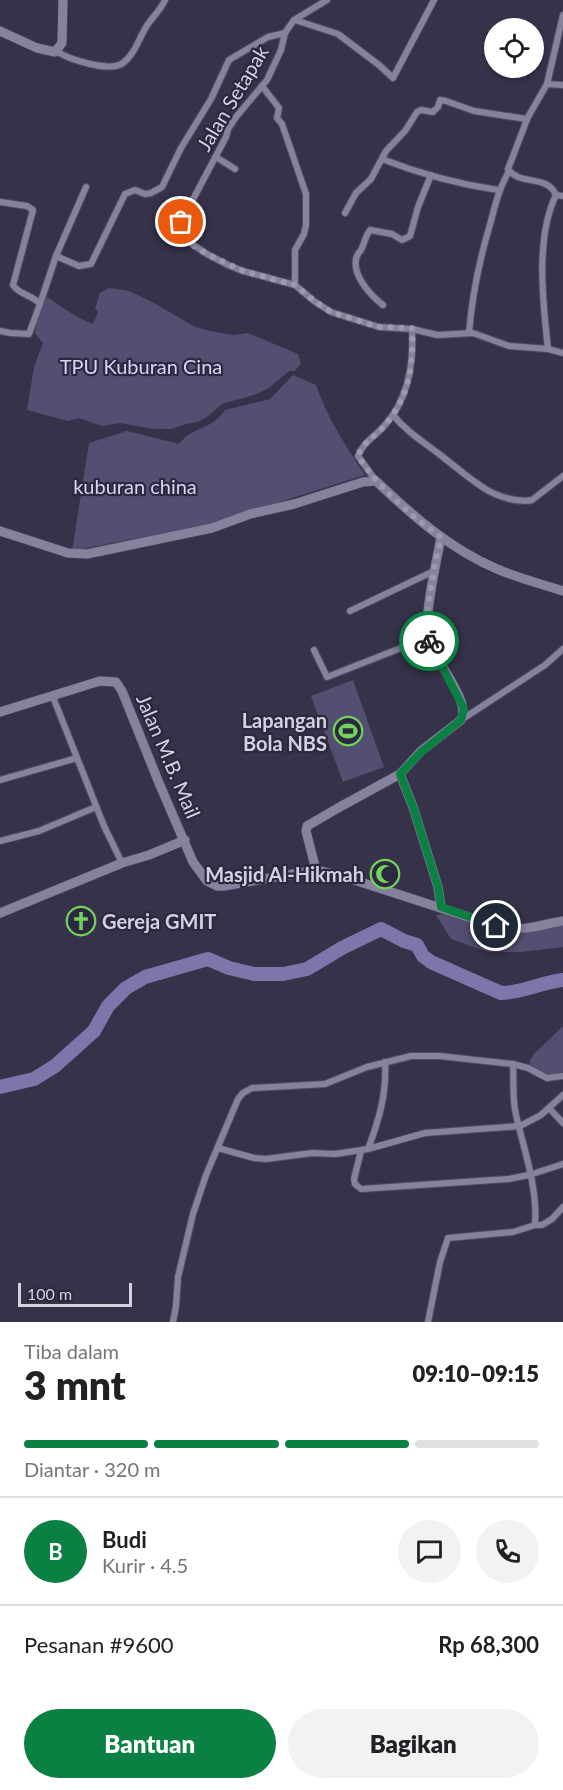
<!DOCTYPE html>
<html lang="id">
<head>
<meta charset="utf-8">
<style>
  :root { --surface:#fff; --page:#f2f2f2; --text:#202124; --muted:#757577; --line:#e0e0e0; --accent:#0b8043 }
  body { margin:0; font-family:Lato,sans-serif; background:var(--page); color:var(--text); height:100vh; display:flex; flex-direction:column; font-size:22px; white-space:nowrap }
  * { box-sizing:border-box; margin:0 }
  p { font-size:20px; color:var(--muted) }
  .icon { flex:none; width:33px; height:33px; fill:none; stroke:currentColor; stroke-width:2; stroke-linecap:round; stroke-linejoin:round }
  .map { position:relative; height:1322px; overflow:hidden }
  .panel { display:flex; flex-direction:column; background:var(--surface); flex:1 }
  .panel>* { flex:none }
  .buttons { position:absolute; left:484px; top:18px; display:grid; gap:12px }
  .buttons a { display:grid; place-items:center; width:60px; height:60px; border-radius:50%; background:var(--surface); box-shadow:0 2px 4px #0004; font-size:30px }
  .scale { position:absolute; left:18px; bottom:15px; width:114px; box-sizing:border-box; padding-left:6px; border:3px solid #d3d2e1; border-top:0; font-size:16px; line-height:21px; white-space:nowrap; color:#d3d2e1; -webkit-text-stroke:4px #2b283f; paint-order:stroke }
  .pin { position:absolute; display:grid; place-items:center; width:51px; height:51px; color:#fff; margin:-26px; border:3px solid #fff; border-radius:50%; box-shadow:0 2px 6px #0007 }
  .courier { position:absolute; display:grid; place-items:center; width:60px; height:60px; margin:-30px; border:4px solid #0b8043; border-radius:50%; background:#fff; color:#222; box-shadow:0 2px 8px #0007 }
  .headline em { font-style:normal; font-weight:800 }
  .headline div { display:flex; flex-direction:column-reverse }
  .headline { display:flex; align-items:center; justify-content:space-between; height:102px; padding:0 24px }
  h1 { font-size:39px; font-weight:800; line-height:45px }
  .bar { display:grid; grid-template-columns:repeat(4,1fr); gap:9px 6px; align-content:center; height:72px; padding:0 24px }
  .bar i { height:8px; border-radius:4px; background:var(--line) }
  .bar .selected { background:var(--accent) }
  .bar p { grid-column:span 4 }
  .line { display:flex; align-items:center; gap:15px; padding:0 24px; border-top:2px solid var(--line) }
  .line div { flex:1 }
  .round { display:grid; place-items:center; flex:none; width:63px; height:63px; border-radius:32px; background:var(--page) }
  .primary-button { display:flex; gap:12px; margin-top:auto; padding:12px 24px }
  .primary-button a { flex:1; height:69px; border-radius:36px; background:var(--accent); color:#fff; font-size:24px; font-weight:800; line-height:69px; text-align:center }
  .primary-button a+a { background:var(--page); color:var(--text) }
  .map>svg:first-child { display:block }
  .green { fill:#534f71 }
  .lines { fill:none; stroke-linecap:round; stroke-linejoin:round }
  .river { stroke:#7d76aa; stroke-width:14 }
  .minor-casing { stroke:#504e62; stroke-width:8 }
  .tertiary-casing { stroke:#504e62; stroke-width:10 }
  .minor { stroke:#85829e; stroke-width:6 }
  .tertiary { stroke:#85829e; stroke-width:9 }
  .done { stroke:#9c9aac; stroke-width:6; stroke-dasharray:0 10.8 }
  .route { stroke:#0b8043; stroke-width:8 }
  .labels { text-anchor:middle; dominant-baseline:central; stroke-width:4.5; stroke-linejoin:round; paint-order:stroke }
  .street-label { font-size:20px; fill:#d3d2e1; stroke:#2b283f }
  .park-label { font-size:20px; fill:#d8d5f5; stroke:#2b283f }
  .poi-label { font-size:20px; font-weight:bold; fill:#d3d2e1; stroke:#2b283f; text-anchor:end }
</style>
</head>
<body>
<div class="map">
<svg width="563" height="1322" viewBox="0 0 563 1322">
  <rect width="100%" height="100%" fill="#35324a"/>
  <g class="green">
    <path d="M109,288L129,291L154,303L195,327L214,332L233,335L248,333L298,354L301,363L295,371H289L269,388L257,394L222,404L207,417L198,422L186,424L171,429H154L120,423L102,426L79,418L68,421L27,410L34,367L43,343L35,333L38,317L45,296C63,307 74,317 93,324L98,312L95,308L100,293Z"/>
    <path d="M293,375L316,385C328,419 345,445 365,475L213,523L72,551L89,443L127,431L179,444C194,425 211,431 225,410L270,399Z"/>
    <polygon points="353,680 384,767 343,782 311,696"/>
    <polygon points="456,912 505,926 563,925 563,947 521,952 487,952 451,939 436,915"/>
    <polygon points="563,1026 563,1079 540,1079 529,1062 534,1054"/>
  </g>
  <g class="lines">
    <path class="river" d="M0,1087L34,1079L55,1066L94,1031L108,1006L126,988L145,977L208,959L229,968L254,974H283L307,969L342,948L381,929L404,941L417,945L423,956L431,962L501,993C522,993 542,982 563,980"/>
    <g class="minor-casing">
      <g id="minor">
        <polyline points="327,0 294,20 289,27 285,33 281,50 267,80 236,117 228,129 226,137 181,222 179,235 207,254 228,265 243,271 295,285 314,301 331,312 379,327 412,329 437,335 473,333 509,346 548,349 563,353"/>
        <path d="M563,15L547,84L528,117L508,169C519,186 547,174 556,195L563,196"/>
        <polyline points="295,20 338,34 379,65 393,78 434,0"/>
        <path d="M56,51C68,59 110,73 123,63C134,55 139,39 146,27C152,17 161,10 165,0"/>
        <polyline points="547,84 563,85"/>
        <polyline points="262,86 279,108 277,118 282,124 306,194 306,225 304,234 295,250 295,285"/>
        <polyline points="216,157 235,169"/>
        <path d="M382,159C420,174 458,184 498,190"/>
        <path d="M0,202L27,206L33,210L13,285C19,295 33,295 40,304L29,334L10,333L0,331"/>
        <polyline points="345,213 356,193 371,179 386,151 405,131 417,112 421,110 433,112 438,107 440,100 446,101 474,111 527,119"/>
        <polyline points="56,256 79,266 91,264 125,194 135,190 145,194 151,193 162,187 181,148 211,99 229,60 268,37 285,33"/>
        <polyline points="40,304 56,256 86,187"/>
        <path d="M383,305C370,295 350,273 357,256C358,253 361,251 362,248C365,241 366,235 370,230L392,234L402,240L410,236L418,207L431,175"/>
        <path d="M469,333C472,297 479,262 489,228C495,207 498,190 509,171"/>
        <path d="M548,349C543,303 535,238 556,195"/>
        <path d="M393,415C406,431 422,441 439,454C455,466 470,480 487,490C499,497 519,503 532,500L563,476"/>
        <path d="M376,481L358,456C363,442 376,436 385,425C409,398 414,363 412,329"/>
        <polyline points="350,611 434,571"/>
        <polyline points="314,650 327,677 401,648 428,634"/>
        <polyline points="53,697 104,826 122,863"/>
        <polyline points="461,720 545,665 563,649"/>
        <polyline points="0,780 77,758"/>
        <polyline points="0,841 39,831 96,807"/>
        <path d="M513,1064C514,1081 512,1099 516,1115C524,1150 538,1188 535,1225"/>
        <polyline points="549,1108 563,1123"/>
        <path d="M218,1148L254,1158L266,1159L312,1153L335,1154L368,1149C379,1120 387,1093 385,1062"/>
        <polyline points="368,1149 425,1133 520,1126 541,1115 563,1095"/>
        <polyline points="361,1151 354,1179 355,1184 361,1189 508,1179 529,1175 563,1164"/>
        <polyline points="173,1322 176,1306 178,1277 193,1214 206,1175 238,1099 243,1093 252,1088 325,1084 367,1067 411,1056 439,1056 513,1064 528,1068 547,1078 563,1076"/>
        <polyline points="428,1322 440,1262 448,1238 513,1232 535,1225 542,1225 552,1219 563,1207"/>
      </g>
    </g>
    <g class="tertiary-casing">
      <g id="tertiary">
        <polyline points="0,31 37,48 55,52 62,43 63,0"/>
        <path d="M0,531L68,553L87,554L212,528L250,514L294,504L363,482L376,481C413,516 450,549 497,569C518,578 541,584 563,591"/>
        <path d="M441,538C437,558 423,620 428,638C433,659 472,701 461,720L421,751L400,774L338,808L307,826L306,831L316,870L342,876L496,926C526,932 534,926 563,921"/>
        <polyline points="0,712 100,681 116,682 122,691 159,783 193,862 207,881 217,886 224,886 316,870"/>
        <polyline points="400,774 413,807 438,887 441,907"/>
        <polyline points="0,913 122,863 149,855 185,840"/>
      </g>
    </g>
    <use href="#minor" class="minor"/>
    <use href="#tertiary" class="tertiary"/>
  </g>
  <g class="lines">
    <path class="done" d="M181,222L178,232L182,239L207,254L243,271L295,285L314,301L331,312L378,327L412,328C414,363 409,398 385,425C376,436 363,442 358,456C380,489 410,515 441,537C437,556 421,626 429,641"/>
    <polyline class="route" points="429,641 464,709 461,720 421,752 400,774 413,807 438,887 441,907 496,926"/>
  </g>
  <defs>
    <g id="stadium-ring" transform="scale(1.5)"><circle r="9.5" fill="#2b283f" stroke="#74d25c" stroke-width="1.5"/><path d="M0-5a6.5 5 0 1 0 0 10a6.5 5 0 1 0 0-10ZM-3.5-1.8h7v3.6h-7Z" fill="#74d25c"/></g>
    <g id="mosque-ring" transform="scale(1.5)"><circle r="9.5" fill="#2b283f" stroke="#74d25c" stroke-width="1.5"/><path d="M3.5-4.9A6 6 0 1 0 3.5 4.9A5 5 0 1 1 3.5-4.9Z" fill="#74d25c"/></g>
    <g id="church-ring" transform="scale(1.5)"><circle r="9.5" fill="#2b283f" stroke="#74d25c" stroke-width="1.5"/><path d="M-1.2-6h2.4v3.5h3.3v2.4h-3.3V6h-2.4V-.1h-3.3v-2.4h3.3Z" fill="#74d25c"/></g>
  </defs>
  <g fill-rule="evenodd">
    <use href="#stadium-ring" x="348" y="731"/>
    <use href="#mosque-ring" x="385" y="874"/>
    <use href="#church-ring" x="81" y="921"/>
  </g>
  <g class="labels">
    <g class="street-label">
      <text transform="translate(232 98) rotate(-59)">Jalan Setapak</text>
      <text transform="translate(169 756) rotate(67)">Jalan M.B. Mail</text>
    </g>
    <g class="park-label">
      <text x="141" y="366">TPU Kuburan Cina</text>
      <text x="135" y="486">kuburan china</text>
    </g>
    <g class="poi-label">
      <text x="327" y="720">Lapangan<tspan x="327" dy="23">Bola NBS</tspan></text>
      <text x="364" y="874">Masjid Al-Hikmah</text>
      <text x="102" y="921" text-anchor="start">Gereja GMIT</text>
    </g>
  </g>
</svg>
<div class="buttons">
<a><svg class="icon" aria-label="locate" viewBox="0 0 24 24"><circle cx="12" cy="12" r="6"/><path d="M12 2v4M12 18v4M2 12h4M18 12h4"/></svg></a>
</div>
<div class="scale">100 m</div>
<div class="pin" style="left:181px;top:222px;background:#ea580c"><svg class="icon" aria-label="bag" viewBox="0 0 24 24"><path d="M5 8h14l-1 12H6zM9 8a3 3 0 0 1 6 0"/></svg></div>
<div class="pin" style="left:496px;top:926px;background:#1f2937"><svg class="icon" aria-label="home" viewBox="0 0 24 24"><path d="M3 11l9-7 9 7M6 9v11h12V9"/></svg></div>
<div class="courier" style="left:429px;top:641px"><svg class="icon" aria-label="bike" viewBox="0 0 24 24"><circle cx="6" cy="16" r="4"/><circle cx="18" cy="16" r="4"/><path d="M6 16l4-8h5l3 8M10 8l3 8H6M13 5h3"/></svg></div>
</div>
<section class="panel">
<div class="headline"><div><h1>3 mnt</h1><p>Tiba dalam</p></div><em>09:10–09:15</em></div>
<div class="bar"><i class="selected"></i><i class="selected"></i><i class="selected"></i><i></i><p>Diantar · 320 m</p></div>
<div class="line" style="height:108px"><b class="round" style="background:var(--accent);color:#fff">B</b><div><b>Budi</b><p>Kurir · 4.5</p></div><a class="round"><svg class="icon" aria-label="chat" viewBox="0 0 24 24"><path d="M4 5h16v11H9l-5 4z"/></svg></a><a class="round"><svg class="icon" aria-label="phone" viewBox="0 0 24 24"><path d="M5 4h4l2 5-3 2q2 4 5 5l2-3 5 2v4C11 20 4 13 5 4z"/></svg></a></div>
<div class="line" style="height:78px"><div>Pesanan #9600</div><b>Rp 68,300</b></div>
<div class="primary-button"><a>Bantuan</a><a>Bagikan</a></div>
</section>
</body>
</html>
